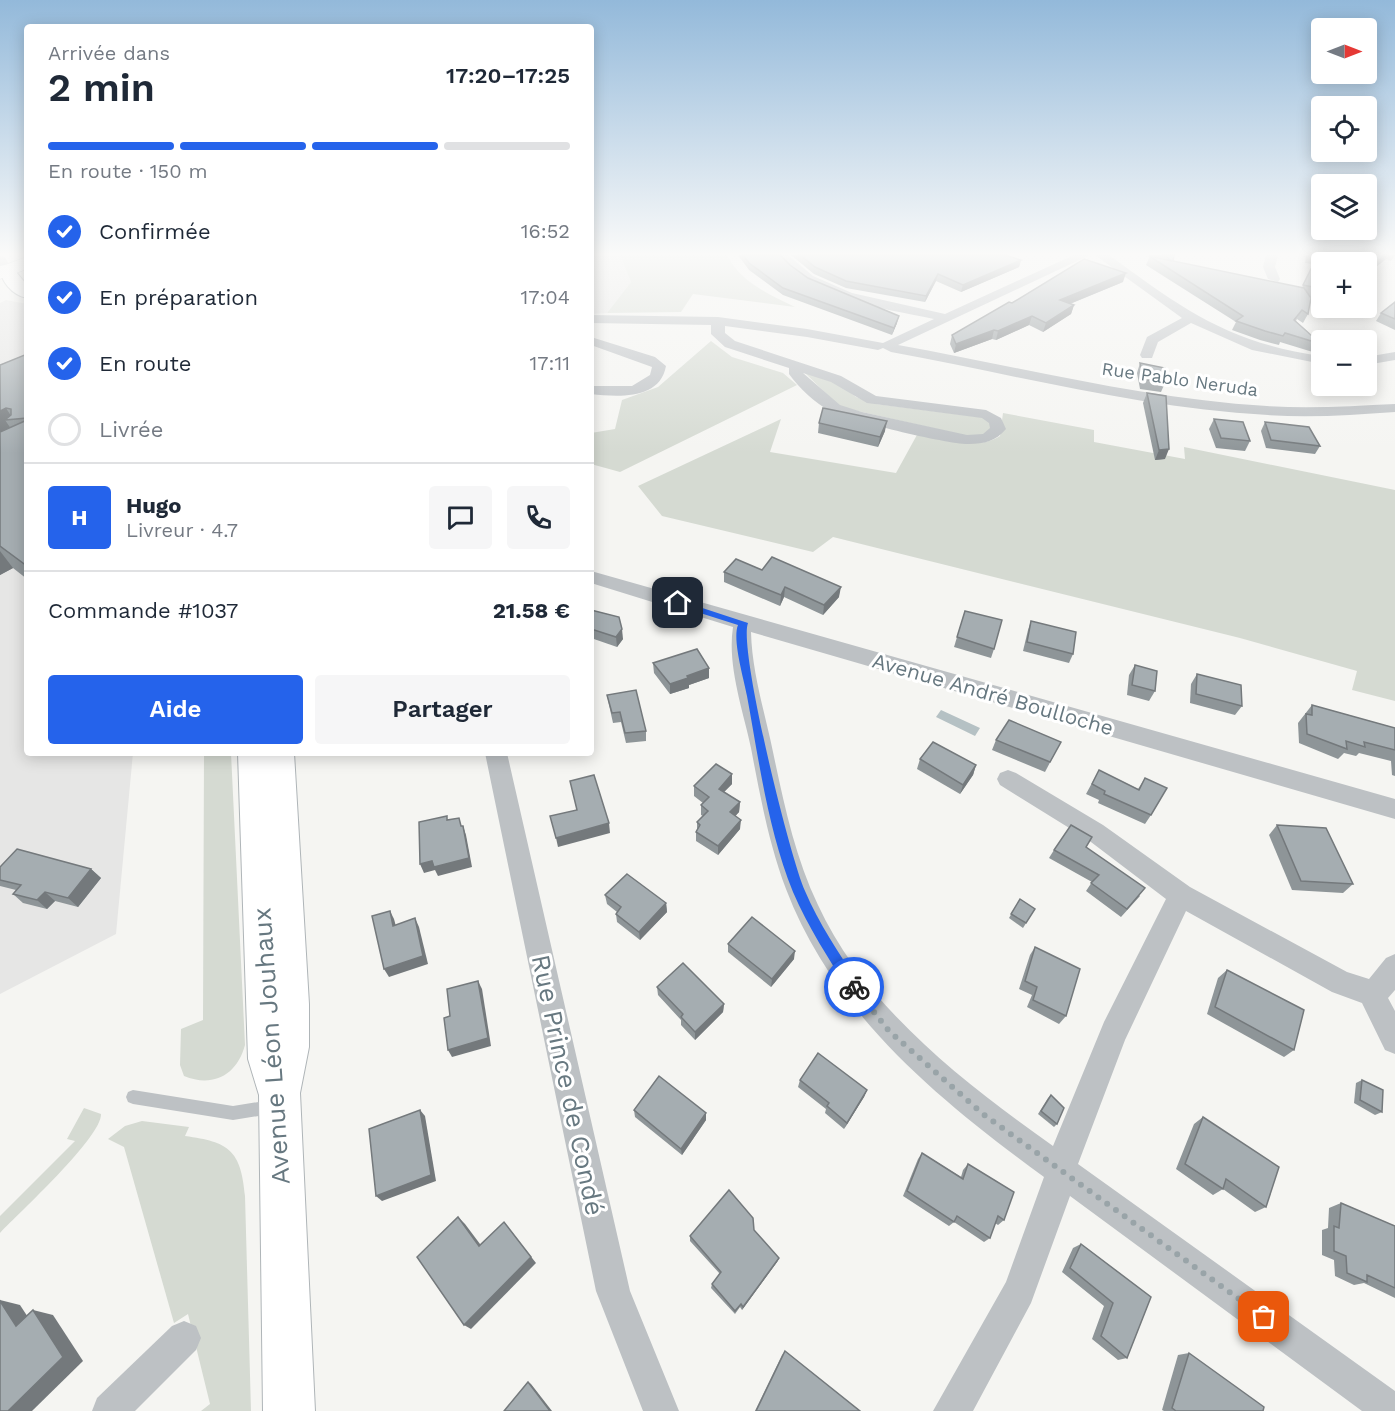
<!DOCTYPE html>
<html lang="fr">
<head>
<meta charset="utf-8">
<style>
  :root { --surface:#fff; --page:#f6f6f7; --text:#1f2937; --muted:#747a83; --line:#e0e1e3; --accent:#2563eb }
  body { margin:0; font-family:"Work Sans",sans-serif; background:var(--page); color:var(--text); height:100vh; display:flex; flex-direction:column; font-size:22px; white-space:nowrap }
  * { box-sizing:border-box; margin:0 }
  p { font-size:20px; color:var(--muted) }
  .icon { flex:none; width:33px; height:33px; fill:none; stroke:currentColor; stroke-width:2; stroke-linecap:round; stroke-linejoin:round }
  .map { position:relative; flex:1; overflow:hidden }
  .drawer { position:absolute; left:24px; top:24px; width:570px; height:732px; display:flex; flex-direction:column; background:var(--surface); border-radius:6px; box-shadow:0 3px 15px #0003 }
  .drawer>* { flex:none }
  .needle { width:39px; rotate:90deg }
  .controls { position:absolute; left:1311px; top:18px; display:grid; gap:12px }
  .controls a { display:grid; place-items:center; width:66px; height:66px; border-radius:6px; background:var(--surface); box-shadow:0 3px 15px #0003; font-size:30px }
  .pin { position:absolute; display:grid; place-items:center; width:51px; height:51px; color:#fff; margin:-26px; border-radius:12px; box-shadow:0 3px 9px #0006 }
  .courier { position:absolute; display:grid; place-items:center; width:60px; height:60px; margin:-30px; border:4px solid #2563eb; border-radius:50%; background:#fff; color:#222; box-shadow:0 2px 8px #0007 }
  .head em { font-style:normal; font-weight:600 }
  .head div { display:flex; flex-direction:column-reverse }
  .head { display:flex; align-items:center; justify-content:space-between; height:102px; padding:0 24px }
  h1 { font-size:39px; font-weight:600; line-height:45px }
  .bar { display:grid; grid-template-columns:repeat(4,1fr); gap:9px 6px; align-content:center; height:72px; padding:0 24px }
  .bar i { height:8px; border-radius:4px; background:var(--line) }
  .bar .active { background:var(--accent) }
  .bar p { grid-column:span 4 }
  .line { display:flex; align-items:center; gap:15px; padding:0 24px; border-top:2px solid var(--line) }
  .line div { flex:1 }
  .round { display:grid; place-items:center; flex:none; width:63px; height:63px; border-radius:6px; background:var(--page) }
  ol { padding:0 24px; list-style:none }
  li { display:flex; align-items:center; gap:18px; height:66px }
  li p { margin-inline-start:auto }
  li .icon { padding:6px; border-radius:50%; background:var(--accent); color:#fff; stroke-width:4 }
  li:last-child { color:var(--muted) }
  li i { width:33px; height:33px; border:3px solid var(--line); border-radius:50% }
  .button { display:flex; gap:12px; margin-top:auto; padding:12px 24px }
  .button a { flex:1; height:69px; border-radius:6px; background:var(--accent); color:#fff; font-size:24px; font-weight:600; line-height:69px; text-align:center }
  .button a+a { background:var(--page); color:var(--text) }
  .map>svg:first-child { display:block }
  .built { fill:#e6e6e5 }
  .green { fill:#d5dad2 }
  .water { fill:#b5c1c4 }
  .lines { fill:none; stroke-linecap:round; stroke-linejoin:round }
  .secondary-casing { stroke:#afb5b8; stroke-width:2 }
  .primary-casing { stroke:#aeb4b6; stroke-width:1 }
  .service { fill:#bdc1c4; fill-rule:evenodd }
  .minor { fill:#bdc1c4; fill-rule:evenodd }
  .tertiary { fill:#bdc1c4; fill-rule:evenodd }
  .secondary { fill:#fff; fill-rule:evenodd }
  .primary { fill:#fff; fill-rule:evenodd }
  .wall { fill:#8e9598 }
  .shaded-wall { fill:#74797c }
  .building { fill:#a5adb1; stroke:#74797c; stroke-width:1.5 }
  .route { fill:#2563eb }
  .done { stroke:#99a4a8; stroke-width:6; stroke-dasharray:0 10.8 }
  .labels { text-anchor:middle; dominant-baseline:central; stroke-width:6; stroke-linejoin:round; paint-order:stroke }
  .far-street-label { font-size:18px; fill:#677880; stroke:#fff }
  .street-label { font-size:21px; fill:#677880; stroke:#fff }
  .near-street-label { font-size:26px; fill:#677880; stroke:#fff }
</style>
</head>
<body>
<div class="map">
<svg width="1395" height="1411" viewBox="0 0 1395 1411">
  <rect width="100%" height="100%" fill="#f5f5f2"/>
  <g class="built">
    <polygon points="591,255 620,255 631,282 607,313 591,314"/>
    <polygon points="6,300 27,304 27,753 133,753 116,934 0,994 0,303"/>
  </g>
  <g class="green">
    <path d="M620,255H727C740,282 770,295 795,307L693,294L681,312L607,313L631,282Z"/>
    <polygon points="711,341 732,357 783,373 797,385 620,472 591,464 591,433 615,429 622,400 658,387"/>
    <polygon points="804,372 839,384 856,397 876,404 987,418 993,427 985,435 972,437 840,407"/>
    <path d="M1003,413L1094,430V442L1185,459L1184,447L1395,490V701L1352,690L1357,671L1240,638L833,537L813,552L662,516L638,486L781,419L770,452L896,473L918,433C944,438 977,451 1000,436Z"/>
    <path d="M204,753H231L245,1045C237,1075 213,1088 184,1076L180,1065L181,1029L203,1020Z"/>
    <path d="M84,1108L101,1114C102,1137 19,1213 0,1233V1216L75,1141L67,1139Z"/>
    <path d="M142,1121L189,1127L185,1136C229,1142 241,1150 245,1196L251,1411H201L210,1404L188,1314L174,1323L124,1147L108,1139L125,1126Z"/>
  </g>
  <polygon class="water" points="941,710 980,728 975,736 936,717"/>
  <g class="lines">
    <g class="secondary-casing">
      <g id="secondary">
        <path d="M5,265L11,266L27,285V298C12,295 0,281 0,266Z"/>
        <polygon points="238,753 294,753 309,1004 309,1047 300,1093 315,1411 263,1411 259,1095 248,1059"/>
      </g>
    </g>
    <g class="primary-casing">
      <polygon id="primary" points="27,257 27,269 0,279 0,267"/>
    </g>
    <polygon class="service" points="133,1090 233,1106 271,1100 276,1102 278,1107 276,1112 271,1114 233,1120 133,1104 128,1102 126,1097 128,1092"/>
    <g class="minor">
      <path d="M775,255H788L813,276L852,293L945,314L1074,255H1090L898,345C1021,367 1143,399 1267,406C1310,409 1352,406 1395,404V412C1352,415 1310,418 1268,415C1141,408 1016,375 891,352L883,348L878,350L807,337L725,326V333L735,341L841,376L876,396L986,410L1001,418L1006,429C996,441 984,444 969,444C950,445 847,420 830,411C815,403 799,388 789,374V368L725,347L711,334V325L591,323V315L718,317L807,329L883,343L934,319C878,307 815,301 775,255ZM803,373L831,382L867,403L982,418L989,423L990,428L983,434L967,435L862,412L840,405Z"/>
      <path d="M1095,255H1109C1183,309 1228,343 1322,356V364L1252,350L1191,323L1158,342L1152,358H1142L1140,355L1147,337L1182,318Z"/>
      <polygon points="1266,255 1278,255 1275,267 1280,279 1278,282 1268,279 1263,267"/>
      <path d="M591,337L655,357L666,366C660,400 618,397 591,394V386H632L650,375L652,367L591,345Z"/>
      <polygon points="1395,352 1395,360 1366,365 1366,357"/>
      <path d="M591,571L1395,799V819L751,632C752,673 765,713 773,752C784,804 795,857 818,905C865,1007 963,1082 1053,1146L1104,1022L1166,899L1087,839L1000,785L997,779L1000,773L1008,770L1016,773L1103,825L1190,887L1347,972L1369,979L1386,958L1395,954V990L1388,998L1395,1011V1054L1385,1050L1362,1003L1332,992L1186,911L1125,1040L1078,1164L1395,1391V1411H1362L1070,1196L1031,1303L973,1411H933L1006,1282L1044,1177C939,1100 834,1015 786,889C769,844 760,796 751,748C743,710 727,666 733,627L591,583Z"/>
      <polygon points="485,753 507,753 630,1291 679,1411 643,1411 596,1291"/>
      <polygon points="184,1321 196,1326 201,1338 196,1350 135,1411 92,1411 97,1398 172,1326"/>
    </g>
    <polygon class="tertiary" points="0,256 5,257 12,270 10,273 0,273"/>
    <use href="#secondary" class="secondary"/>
    <use href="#primary" class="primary"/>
  </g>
  <g class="wall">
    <polygon points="738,255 780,255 790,265 808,278 897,323 892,335 783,295 749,270"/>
    <polygon points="791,255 1005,255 1021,260 1019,267 961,292 936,281 925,302 846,288 814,274"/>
    <polygon points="1148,255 1174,255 1173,261 1302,288 1313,264 1305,263 1306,255 1395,255 1391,261 1386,259 1366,275 1366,262 1345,262 1338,261 1322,262 1322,299 1310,297 1308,314 1303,323 1297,319 1296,321 1321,344 1316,353 1280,342 1279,345 1260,340 1232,330 1236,322 1146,265 1150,256"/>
    <polygon points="1123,282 1070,304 1074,305 1071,314 1043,332 1029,325 996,340 992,339 954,353 950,344 952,335 1012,303"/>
    <polygon points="1395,302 1395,330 1376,321 1381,313"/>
    <polygon points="27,354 27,579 13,568 0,575 0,365"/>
    <polygon points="1140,363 1165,383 1161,392 1140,389 1137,373"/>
    <polygon points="1147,393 1165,459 1155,460 1143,403"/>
    <polygon points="1214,419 1250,441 1245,451 1216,448 1209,429"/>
    <polygon points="1265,422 1320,446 1315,454 1266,448 1261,431"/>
    <polygon points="819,423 885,431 878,447 818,433"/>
    <polygon points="762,570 839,597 823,615 784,597 780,606 724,582 724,572"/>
    <polygon points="591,610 623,639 617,647 591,638"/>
    <polygon points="965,611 994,649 991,658 954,647"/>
    <polygon points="1031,621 1073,654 1069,663 1023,651 1028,630"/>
    <polygon points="653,663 709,678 689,685 689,688 670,694 654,673"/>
    <polygon points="1135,665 1155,691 1149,701 1127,695 1129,675"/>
    <polygon points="1197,674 1242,706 1235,715 1190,703 1191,684"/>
    <polygon points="607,695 646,731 646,741 626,743 621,722 613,723 609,705"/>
    <polygon points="1312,705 1395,728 1395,776 1392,775 1391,761 1359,753 1356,756 1344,753 1338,759 1299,743 1298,723"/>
    <polygon points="996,740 1056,751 1045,772 992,750"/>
    <polygon points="920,759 976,765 973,775 960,794 917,769"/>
    <polygon points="1099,770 1138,789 1145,778 1151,815 1145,824 1098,803 1099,800 1086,794"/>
    <polygon points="732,774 732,784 724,792 740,802 739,812 735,816 740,829 718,855 696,841 696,832 697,829 697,822 703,816 701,815 701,805 703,803 694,796 694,786"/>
    <polygon points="1277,825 1353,884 1343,893 1292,890 1269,835"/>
    <polygon points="1086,847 1140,896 1121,917 1086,891 1092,882 1049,858 1054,850"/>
    <polygon points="0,867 91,869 101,878 78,907 55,901 47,909 23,903 13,894 16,890 0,886"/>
    <polygon points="605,895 666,903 667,912 640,940 617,922 616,914 617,912 607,904"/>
    <polygon points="1020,899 1035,909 1023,928 1009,918"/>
    <polygon points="728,944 794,959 771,987 728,952"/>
    <polygon points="1035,947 1066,1016 1059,1024 1027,1007 1032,995 1019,989 1030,955"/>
    <polygon points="1227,970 1294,1050 1284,1057 1207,1014 1218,978"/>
    <polygon points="657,987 724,1004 723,1012 695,1040 681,1025 681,1020 658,995"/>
    <polygon points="800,1080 867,1090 864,1097 844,1129 825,1113 826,1109 798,1087"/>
    <polygon points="1362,1080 1382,1112 1375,1115 1354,1103 1356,1083"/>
    <polygon points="1051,1095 1057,1124 1054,1127 1038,1114 1048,1098"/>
    <polygon points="634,1110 706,1113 706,1120 682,1155 635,1117"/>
    <polygon points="1203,1117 1266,1207 1255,1212 1223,1189 1213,1195 1176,1169 1194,1124"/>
    <polygon points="922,1153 961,1177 963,1170 968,1164 1004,1220 998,1225 995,1223 990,1238 984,1242 954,1222 949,1226 903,1196 918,1159"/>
    <polygon points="1341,1203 1395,1226 1395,1298 1364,1283 1354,1285 1335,1276 1334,1260 1322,1255 1322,1230 1328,1228 1329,1208"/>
    <polygon points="754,1230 779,1258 777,1262 742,1310 740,1307 735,1314 711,1288 712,1284 720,1274 690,1241 690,1236"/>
    <polygon points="1081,1244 1151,1297 1127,1358 1118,1360 1092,1339 1104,1306 1062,1272 1073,1248"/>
    <polygon points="785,1351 860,1411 755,1411 782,1355"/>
    <polygon points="1189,1353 1263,1411 1164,1411 1162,1410 1178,1355"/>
  </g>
  <g class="shaded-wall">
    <polygon points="1385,255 1388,255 1386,259 1366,275 1371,267"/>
    <polygon points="1021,260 1019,267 961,292 963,285"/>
    <polygon points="1126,273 1123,282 1057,309 1060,300"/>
    <polygon points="938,274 936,281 925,302 926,296"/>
    <polygon points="1074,305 1071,314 1043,332 1046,323"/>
    <polygon points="899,316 897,323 892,335 894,328"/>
    <polygon points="1032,316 1029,325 996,340 998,331"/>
    <polygon points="994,330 992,339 954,353 956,344"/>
    <polygon points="6,408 13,419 5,420 18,439 0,449 0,411"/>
    <polygon points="887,421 885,431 878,447 880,437"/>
    <polygon points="1169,449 1165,459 1155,460 1159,450"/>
    <polygon points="0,551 13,568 0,575"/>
    <polygon points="785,587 784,597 780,606 781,595"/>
    <polygon points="841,587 839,597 823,615 824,605"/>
    <polygon points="622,629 623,639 617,647 616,637"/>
    <polygon points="709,668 709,678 689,685 689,688 670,694 670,684 687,676"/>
    <polygon points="976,765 973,775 960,794 963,785"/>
    <polygon points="732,774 732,784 718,798 719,789"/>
    <polygon points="740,802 739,812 730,822 730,812"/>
    <polygon points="741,820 740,829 718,855 718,846"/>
    <polygon points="609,823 610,833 558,847 556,838"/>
    <polygon points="463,826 466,835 472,867 438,876 435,870 424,873 420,864"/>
    <polygon points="91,869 101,878 78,907 68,898"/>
    <polygon points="45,892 55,901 47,909 37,900"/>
    <polygon points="666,903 667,912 640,940 639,932"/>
    <polygon points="390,911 394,919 398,934 393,926"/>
    <polygon points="415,918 419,927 428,964 389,977 384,969"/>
    <polygon points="795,951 794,959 771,987 772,979"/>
    <polygon points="478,981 482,989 491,1046 452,1057 448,1050"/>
    <polygon points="724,1004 723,1012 695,1040 695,1032"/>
    <polygon points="867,1090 864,1097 844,1129 847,1123"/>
    <polygon points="420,1110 425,1116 436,1181 382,1201 376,1196"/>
    <polygon points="706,1113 706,1120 682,1155 681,1149"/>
    <polygon points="458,1217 465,1224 486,1252 479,1246"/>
    <polygon points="504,1222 536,1263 471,1329 464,1325"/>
    <polygon points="779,1258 777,1262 742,1310 743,1307"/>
    <polygon points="0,1300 20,1305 37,1331 16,1326 0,1301"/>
    <polygon points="33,1310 53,1315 83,1361 32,1411 8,1411"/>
    <polygon points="528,1382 531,1384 552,1411 550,1411"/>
  </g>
  <g class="building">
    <polygon points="743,255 780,255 790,265 808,278 899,316 894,328 783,288 749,263"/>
    <polygon points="800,255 1005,255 1021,260 963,285 938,274 926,296 846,281 815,267"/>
    <polygon points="1164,255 1174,255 1173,261 1304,288 1311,298 1308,314 1302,310 1294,320 1321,344 1285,333 1283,336 1265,331 1236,321 1243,316 1149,256 1172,261"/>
    <polygon points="1318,255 1339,255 1338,262 1322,262 1322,289 1303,285"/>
    <polygon points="1355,255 1385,255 1371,267 1372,260"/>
    <polygon points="1084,259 1126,273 1060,300 1074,305 1046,323 1032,316 998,331 994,330 956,344 952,335 1009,302 1012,303"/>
    <polygon points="1395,302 1395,319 1381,313"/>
    <polygon points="27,354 27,418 5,420 11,415 11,409 6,408 0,411 0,365"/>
    <polygon points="1140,363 1165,368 1165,383 1144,379"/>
    <polygon points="1147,393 1166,396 1169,449 1159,450"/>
    <polygon points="823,408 887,421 880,437 819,423"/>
    <polygon points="1214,419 1243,422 1250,441 1221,438"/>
    <polygon points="27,420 27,566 0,546 0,432"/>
    <polygon points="1265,422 1309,427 1320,446 1271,440"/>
    <polygon points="772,557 841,587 824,605 785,587 781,595 724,572 736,559 762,570"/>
    <polygon points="591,610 619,617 622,629 616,637 591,629"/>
    <polygon points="965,611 1002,620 994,649 957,637"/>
    <polygon points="1031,621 1076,632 1073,654 1027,642"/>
    <polygon points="697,649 709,668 687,676 688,678 670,684 653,663"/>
    <polygon points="1135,665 1157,671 1155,691 1132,685"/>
    <polygon points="1197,674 1241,685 1242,706 1196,694"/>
    <polygon points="636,690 646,731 625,733 620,712 612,713 607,695"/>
    <polygon points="1312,705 1395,728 1395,750 1364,742 1365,747 1346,741 1347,749 1307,734 1306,714 1312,715"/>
    <polygon points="1009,720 1061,742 1050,762 996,740"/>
    <polygon points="933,742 976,765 963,785 920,759"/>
    <polygon points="716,764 732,774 719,789 740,802 730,812 741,820 718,846 696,832 700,825 697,822 708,811 701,805 709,797 694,786"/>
    <polygon points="1099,770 1139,790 1145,778 1167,788 1151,815 1104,794 1105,791 1092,784"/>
    <polygon points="594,775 609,823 556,838 550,816 577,810 570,781"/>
    <polygon points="447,816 447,820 459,818 461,826 463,826 469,858 434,867 432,861 420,864 419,822"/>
    <polygon points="1071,825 1092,837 1086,847 1145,888 1127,909 1091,883 1099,875 1054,850"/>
    <polygon points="1277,825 1326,828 1353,884 1301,881"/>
    <polygon points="17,849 91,869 68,898 45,892 37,900 13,894 21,885 0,880 0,867"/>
    <polygon points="627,874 666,903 639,932 616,914 621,907 605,895"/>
    <polygon points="1020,899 1035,909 1026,923 1011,914"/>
    <polygon points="390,911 393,926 415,918 423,956 384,969 372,916"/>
    <polygon points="752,917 795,951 772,979 728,944"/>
    <polygon points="1035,947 1080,969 1066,1016 1033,1000 1037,987 1025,981"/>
    <polygon points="683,963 724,1004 695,1032 681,1017 683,1014 657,987"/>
    <polygon points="1227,970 1304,1010 1294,1050 1215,1007"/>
    <polygon points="478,981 488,1038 448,1050 444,1018 450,1016 447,989"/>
    <polygon points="818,1053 867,1090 847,1123 827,1106 829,1103 800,1080"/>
    <polygon points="659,1076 706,1113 681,1149 634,1110"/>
    <polygon points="1362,1080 1383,1090 1382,1112 1360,1100"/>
    <polygon points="1051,1095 1064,1108 1057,1124 1041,1111"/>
    <polygon points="420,1110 431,1175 376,1196 369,1129"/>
    <polygon points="1203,1117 1279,1167 1266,1207 1226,1179 1223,1189 1185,1164"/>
    <polygon points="922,1153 963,1179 968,1164 1014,1192 1004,1220 998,1216 990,1238 957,1216 954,1222 907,1191"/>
    <polygon points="729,1190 753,1218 754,1230 779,1258 743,1307 741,1304 735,1311 712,1284 721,1272 690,1236"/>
    <polygon points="1341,1203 1395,1226 1395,1288 1367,1275 1367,1282 1347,1273 1346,1256 1334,1251 1334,1226 1339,1228"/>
    <polygon points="458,1217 479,1246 504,1222 531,1257 464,1325 417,1257"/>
    <polygon points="1081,1244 1151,1297 1127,1358 1101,1336 1113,1303 1070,1268"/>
    <polygon points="0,1301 16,1326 33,1310 63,1357 8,1411 0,1411"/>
    <polygon points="785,1351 860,1411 756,1411"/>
    <polygon points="1189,1353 1264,1407 1263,1411 1176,1411 1172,1408"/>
    <polygon points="528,1382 550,1411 504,1411"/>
  </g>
  <linearGradient id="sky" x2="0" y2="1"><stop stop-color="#93b9da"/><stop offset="0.56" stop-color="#fafaf9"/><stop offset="1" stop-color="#fafaf9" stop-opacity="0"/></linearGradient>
  <rect width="1395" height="453" fill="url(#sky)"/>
  <path class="route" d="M678,600L748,623C738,648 790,858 805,891C819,924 839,953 858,982V991H849C829,959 808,927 793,892C768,830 759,761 747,696C744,679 732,640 738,625L675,605L674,603Z"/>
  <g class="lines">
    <polyline class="done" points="854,987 889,1031 983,1114 1264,1317"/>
  </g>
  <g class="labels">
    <g class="far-street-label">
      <text transform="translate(1180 379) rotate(8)">Rue Pablo Neruda</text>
    </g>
    <g class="street-label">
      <text transform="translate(993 694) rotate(16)">Avenue André Boulloche</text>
    </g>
    <g class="near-street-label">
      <text transform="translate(271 1046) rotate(-94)">Avenue Léon Jouhaux</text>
      <text transform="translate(568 1085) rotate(78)">Rue Prince de Condé</text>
    </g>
  </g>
</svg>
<div class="controls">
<a><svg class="needle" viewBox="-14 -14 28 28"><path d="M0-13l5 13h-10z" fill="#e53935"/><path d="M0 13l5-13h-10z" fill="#747a83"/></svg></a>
<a><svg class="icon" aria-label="locate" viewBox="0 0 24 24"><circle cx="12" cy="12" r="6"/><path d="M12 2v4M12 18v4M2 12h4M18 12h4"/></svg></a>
<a><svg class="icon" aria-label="layers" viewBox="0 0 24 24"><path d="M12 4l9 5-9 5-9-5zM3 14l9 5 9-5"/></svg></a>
<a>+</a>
<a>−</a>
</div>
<div class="pin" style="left:1264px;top:1317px;background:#ea580c"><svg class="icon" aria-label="bag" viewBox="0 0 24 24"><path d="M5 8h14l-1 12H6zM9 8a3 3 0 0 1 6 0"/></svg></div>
<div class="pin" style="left:678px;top:603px;background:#1f2937"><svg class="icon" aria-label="home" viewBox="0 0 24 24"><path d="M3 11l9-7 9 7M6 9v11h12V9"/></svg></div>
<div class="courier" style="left:854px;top:987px"><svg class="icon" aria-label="bike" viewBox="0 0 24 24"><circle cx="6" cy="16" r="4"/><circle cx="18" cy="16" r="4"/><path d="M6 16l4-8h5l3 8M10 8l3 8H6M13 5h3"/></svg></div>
<section class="drawer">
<div class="head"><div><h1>2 min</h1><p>Arrivée dans</p></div><em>17:20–17:25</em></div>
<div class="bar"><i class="active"></i><i class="active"></i><i class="active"></i><i></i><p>En route · 150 m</p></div>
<ol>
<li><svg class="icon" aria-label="check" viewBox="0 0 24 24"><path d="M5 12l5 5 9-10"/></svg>Confirmée<p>16:52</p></li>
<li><svg class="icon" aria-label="check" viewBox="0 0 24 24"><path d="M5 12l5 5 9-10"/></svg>En préparation<p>17:04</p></li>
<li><svg class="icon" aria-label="check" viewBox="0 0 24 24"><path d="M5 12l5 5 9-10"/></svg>En route<p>17:11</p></li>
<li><i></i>Livrée</li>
</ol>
<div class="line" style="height:108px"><b class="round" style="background:var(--accent);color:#fff">H</b><div><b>Hugo</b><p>Livreur · 4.7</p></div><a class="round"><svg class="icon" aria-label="chat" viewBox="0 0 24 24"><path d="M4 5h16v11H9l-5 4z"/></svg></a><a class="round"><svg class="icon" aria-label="phone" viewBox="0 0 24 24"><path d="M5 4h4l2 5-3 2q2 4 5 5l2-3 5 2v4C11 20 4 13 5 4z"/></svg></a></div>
<div class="line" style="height:78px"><div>Commande #1037</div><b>21.58 €</b></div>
<div class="button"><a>Aide</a><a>Partager</a></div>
</section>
</div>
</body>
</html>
